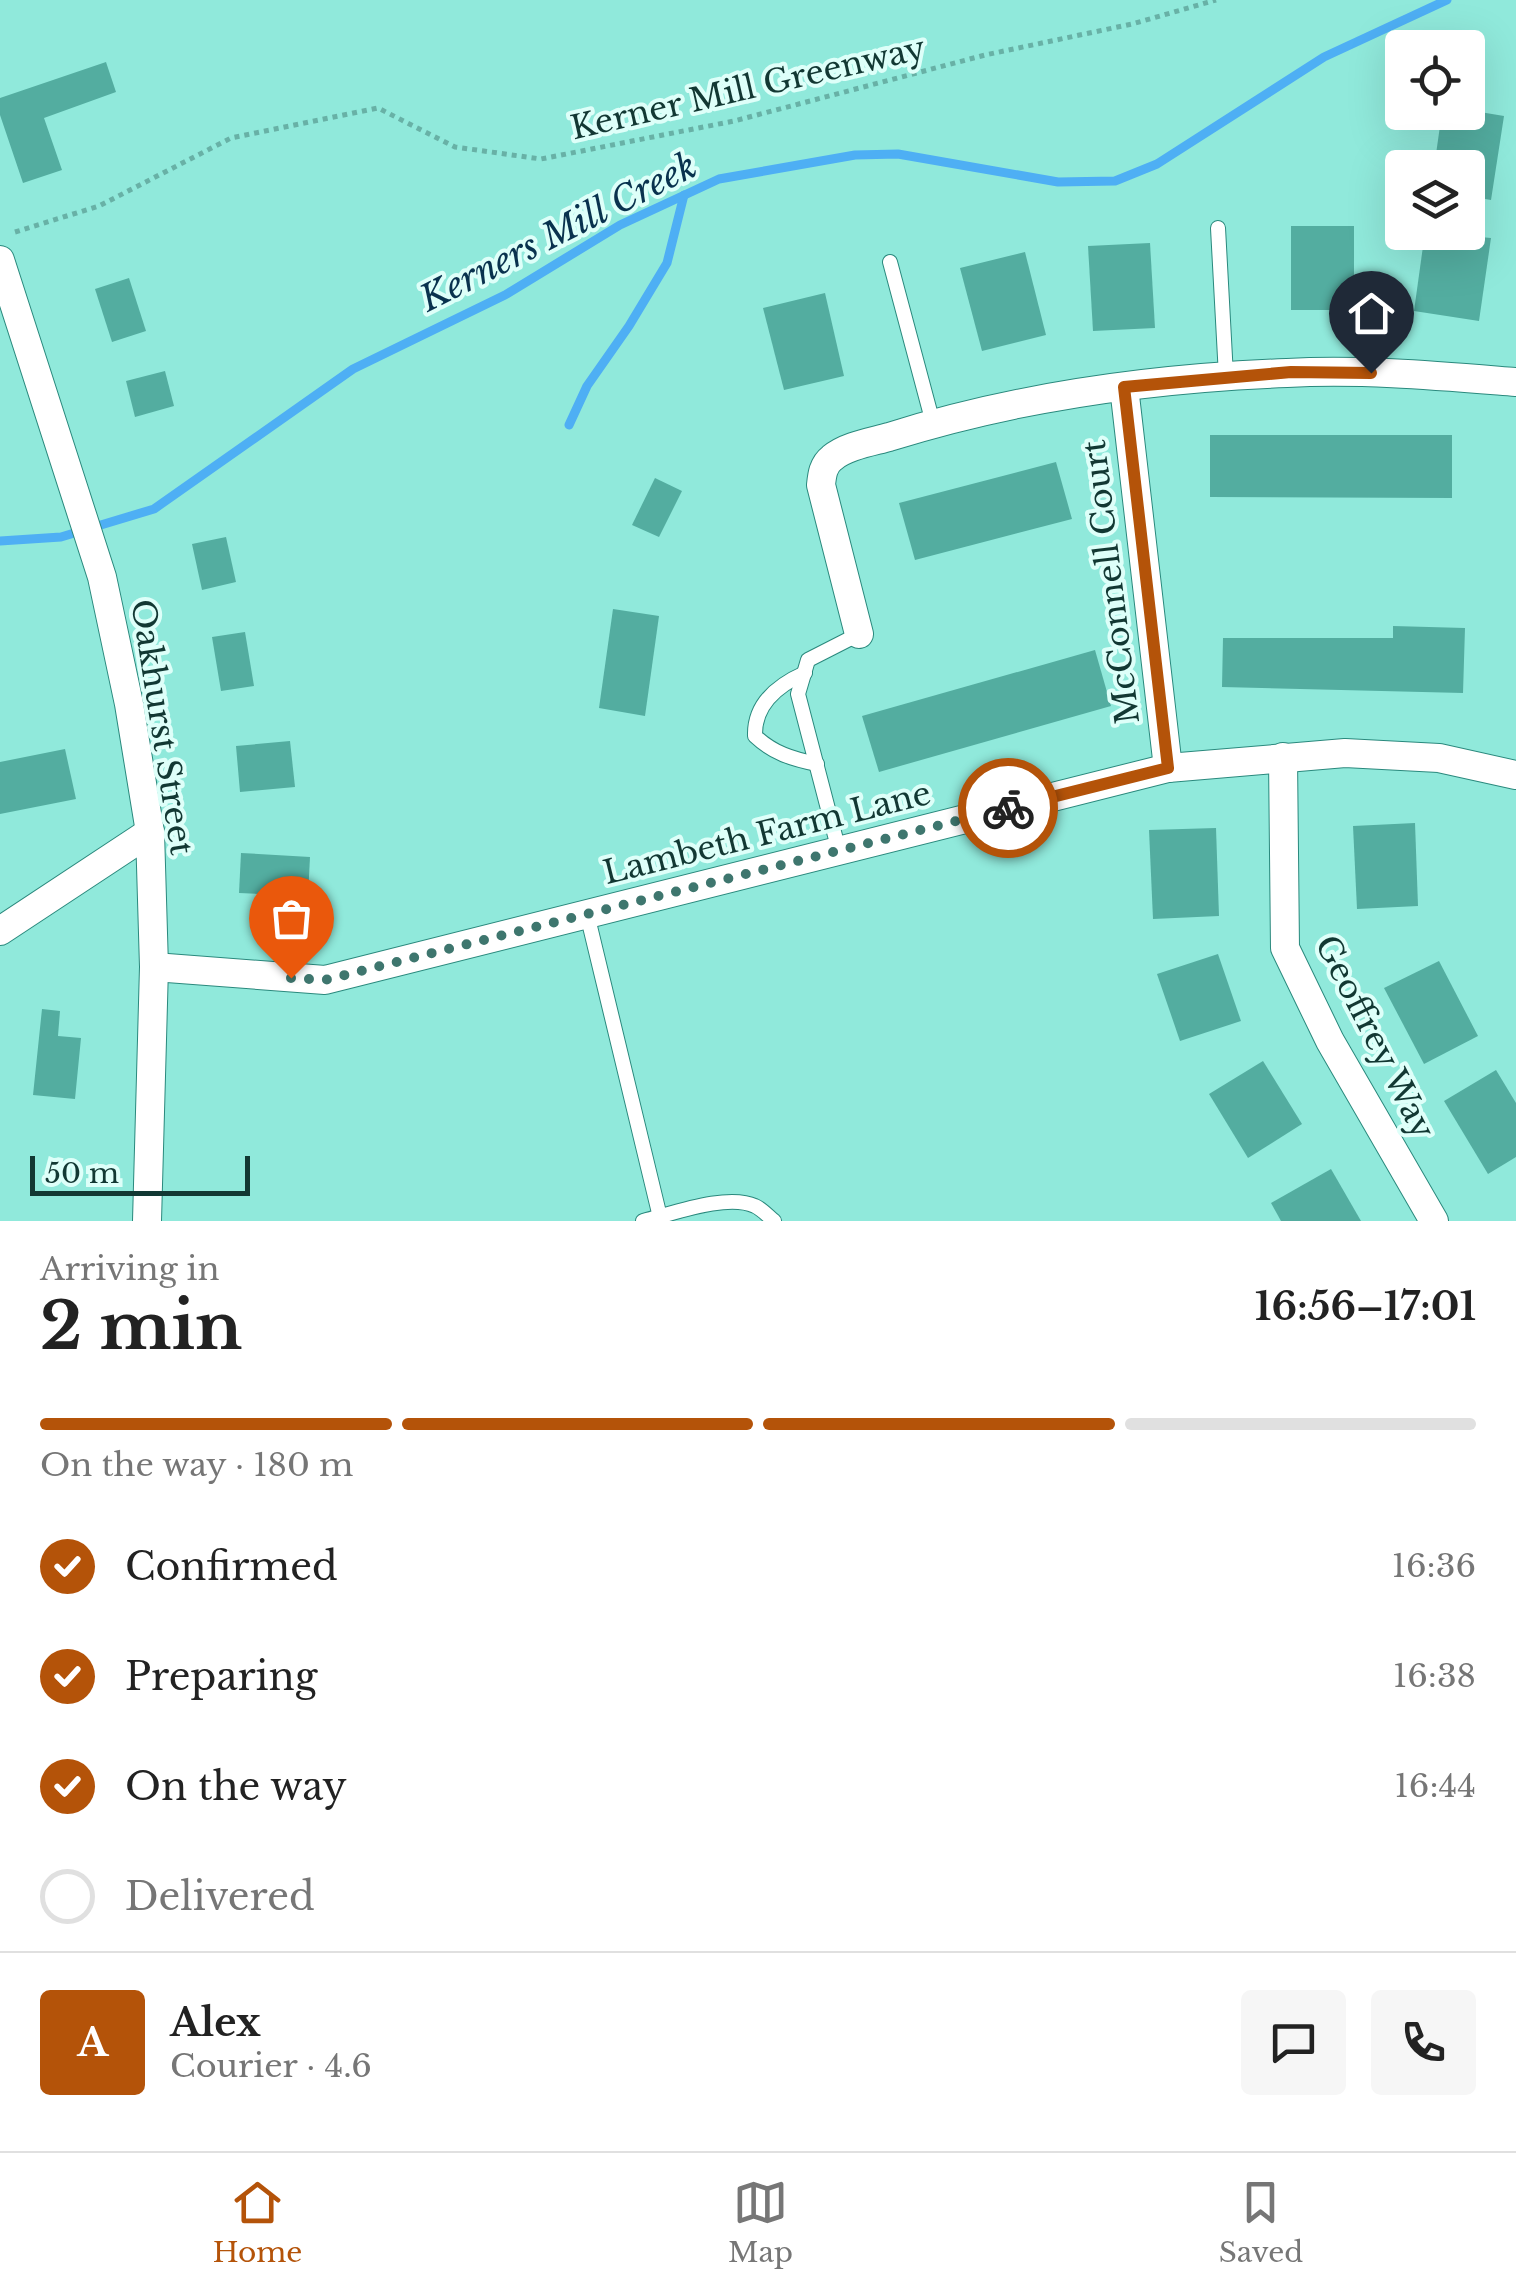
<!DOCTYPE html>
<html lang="en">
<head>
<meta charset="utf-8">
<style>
  :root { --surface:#fff; --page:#f6f6f6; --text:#222; --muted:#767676; --line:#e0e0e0; --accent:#b45309 }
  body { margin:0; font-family:"Libre Baskerville",serif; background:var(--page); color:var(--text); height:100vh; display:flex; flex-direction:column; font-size:38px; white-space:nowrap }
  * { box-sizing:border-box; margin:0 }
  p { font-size:32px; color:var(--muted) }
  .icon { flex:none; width:55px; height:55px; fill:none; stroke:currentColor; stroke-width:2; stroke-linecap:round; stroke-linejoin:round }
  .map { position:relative; height:1221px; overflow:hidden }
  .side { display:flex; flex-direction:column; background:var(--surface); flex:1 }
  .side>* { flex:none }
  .controls { position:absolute; left:1385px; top:30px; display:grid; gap:20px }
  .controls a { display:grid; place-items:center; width:100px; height:100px; border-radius:10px; background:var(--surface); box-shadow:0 10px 40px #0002; font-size:50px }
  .scale { position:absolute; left:30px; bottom:25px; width:220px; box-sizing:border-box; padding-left:10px; border:5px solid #123833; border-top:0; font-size:28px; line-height:35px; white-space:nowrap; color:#123833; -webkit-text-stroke:8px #defff9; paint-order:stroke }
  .pin { position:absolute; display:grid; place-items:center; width:85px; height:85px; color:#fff; margin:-102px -42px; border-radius:50% 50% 50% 0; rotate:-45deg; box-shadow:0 0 10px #0007 }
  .pin .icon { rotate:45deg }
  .courier { position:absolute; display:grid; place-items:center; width:100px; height:100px; margin:-50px; border:8px solid #b45309; border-radius:50%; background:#fff; color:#222; box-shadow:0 2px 12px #0007 }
  .overview em { font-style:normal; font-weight:800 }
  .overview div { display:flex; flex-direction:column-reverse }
  .overview { display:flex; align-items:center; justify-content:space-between; height:170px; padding:0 40px }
  h1 { font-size:65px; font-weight:800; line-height:75px }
  .bar { display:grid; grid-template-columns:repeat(4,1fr); gap:15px 10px; align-content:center; height:120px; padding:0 40px }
  .bar i { height:12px; border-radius:8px; background:var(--line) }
  .bar .on { background:var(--accent) }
  .bar p { grid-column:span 4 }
  .line { display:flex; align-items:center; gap:25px; padding:0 40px; border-top:2px solid var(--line) }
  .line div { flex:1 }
  .round { display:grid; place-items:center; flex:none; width:105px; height:105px; border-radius:10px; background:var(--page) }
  ol { padding:0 40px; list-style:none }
  li { display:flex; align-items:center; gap:30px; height:110px }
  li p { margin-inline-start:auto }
  li .icon { padding:10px; border-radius:50%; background:var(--accent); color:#fff; stroke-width:4 }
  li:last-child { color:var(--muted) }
  li i { width:55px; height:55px; border:5px solid var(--line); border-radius:50% }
  .dock { display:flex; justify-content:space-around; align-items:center; height:140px; border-top:2px solid var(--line); background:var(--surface); font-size:28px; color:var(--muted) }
  .dock a { display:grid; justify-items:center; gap:5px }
  .dock .on { color:var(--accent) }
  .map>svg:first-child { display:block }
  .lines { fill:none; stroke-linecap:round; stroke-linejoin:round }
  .stream { stroke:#4eaff4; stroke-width:9 }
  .building { fill:#53ada0 }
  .service-casing { stroke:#2a897d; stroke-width:16 }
  .minor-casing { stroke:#2a897d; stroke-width:30 }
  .path { stroke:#68b1a6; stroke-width:5; stroke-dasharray:5 5; stroke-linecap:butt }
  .service { stroke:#fff; stroke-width:14 }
  .minor { stroke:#fff; stroke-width:28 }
  .done { stroke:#3e766e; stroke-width:10; stroke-dasharray:0 18 }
  .route { stroke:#b45309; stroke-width:12 }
  .labels { text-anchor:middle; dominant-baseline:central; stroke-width:8; stroke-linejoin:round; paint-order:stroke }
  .street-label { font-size:32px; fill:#123833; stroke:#defff9 }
  .water-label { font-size:35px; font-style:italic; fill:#09324e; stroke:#defff9 }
</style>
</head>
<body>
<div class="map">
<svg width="1516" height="1221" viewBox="0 0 1516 1221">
  <rect width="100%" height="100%" fill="#90e9db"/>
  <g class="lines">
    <g class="stream">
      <polyline points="569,425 587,386 629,326 667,263 684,195"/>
      <polyline points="0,541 61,537 154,509 353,369 505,295 620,225 719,179 855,155 898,154 1058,182 1115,181 1157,164 1324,57 1447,0"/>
    </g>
  </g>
  <g class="building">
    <polygon points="106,62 116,92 44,118 62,170 23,183 0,115 0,98"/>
    <polygon points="1468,110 1504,116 1491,200 1468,196 1468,168 1434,168 1442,112"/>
    <rect x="1291" y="226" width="63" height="84"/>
    <polygon points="1425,232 1491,238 1479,321 1414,311"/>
    <polygon points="1150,243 1155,328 1093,331 1088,246"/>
    <polygon points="1025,252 1046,335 982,351 960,268"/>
    <polygon points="129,278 146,331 112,342 95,289"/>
    <polygon points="825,293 844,376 784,390 763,308"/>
    <polygon points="165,371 174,406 135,417 126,381"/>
    <polygon points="1210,435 1452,435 1452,498 1210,497"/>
    <polygon points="1056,462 1072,519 915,560 899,503"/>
    <polygon points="655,478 682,491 659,537 632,525"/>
    <polygon points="226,537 236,582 202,590 192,544"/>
    <polygon points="613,609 659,616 645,716 599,708"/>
    <polygon points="1393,626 1465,628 1463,693 1222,687 1223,638 1393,638"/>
    <polygon points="245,632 254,686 221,691 212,637"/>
    <polygon points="1095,650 1111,706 879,772 862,716"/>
    <polygon points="290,741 295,787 240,792 236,746"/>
    <polygon points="65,749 76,799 0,814 0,762"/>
    <polygon points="1415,823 1418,906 1357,909 1353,826"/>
    <polygon points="1216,828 1219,916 1153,919 1149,830"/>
    <polygon points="241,853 310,857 308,896 239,893"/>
    <polygon points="1218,954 1241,1021 1180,1041 1157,974"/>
    <polygon points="1439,961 1478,1036 1424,1064 1384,988"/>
    <polygon points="42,1009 60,1011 58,1036 81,1038 75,1099 33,1095"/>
    <polygon points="1263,1061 1302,1124 1248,1158 1209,1094"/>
    <polygon points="1496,1070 1516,1103 1516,1157 1488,1174 1444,1101"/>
    <polygon points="1331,1169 1361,1221 1281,1221 1271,1203"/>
  </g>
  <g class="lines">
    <g class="service-casing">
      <g id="service">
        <polyline points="1218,228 1226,376"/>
        <polyline points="890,262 933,423"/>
        <path d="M805,673C778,685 754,704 755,736C773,753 792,759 817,764"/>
        <polyline points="839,851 798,694 808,660 859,634"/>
        <polyline points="587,914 660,1217"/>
        <path d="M643,1221C672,1214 727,1193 755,1206C762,1209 768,1216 774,1221"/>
      </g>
    </g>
    <g class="minor-casing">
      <g id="minor">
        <polyline points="0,260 102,577 129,704 150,832 154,967 147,1221"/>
        <polyline points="1124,387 1168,768"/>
        <path d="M859,634L821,485C822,475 823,465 832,458C846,446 871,442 889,437C1016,397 1154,378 1287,373C1363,369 1440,376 1516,382"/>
        <polyline points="1283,757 1285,948 1330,1041 1434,1221"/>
        <polyline points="0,931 150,832"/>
        <polyline points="154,967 325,980 1168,768 1345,753 1439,758 1516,775"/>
      </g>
    </g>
    <polyline class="path" points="15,232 99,206 231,138 378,108 455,147 541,159 734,121 985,55 1132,24 1216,0"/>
    <use href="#service" class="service"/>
    <use href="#minor" class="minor"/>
  </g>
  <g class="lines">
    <polyline class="done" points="291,978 325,980 1008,808"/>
    <polyline class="route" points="1008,808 1168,768 1124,387 1291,372 1371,373"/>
  </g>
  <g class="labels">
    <g class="street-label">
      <text transform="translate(748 88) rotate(-13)">Kerner Mill Greenway</text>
      <text transform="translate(1111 582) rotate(-97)">McConnell Court</text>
      <text transform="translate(162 727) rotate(81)">Oakhurst Street</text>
      <text transform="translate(767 833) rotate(-14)">Lambeth Farm Lane</text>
      <text transform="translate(1375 1037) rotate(63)">Geoffrey Way</text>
    </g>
    <g class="water-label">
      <text transform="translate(558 232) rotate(-27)">Kerners Mill Creek</text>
    </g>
  </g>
</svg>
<div class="controls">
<a><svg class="icon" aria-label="locate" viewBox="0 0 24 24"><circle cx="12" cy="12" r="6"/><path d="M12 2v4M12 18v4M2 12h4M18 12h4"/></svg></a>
<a><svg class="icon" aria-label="layers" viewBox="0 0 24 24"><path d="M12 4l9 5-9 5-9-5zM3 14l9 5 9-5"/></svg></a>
</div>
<div class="scale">50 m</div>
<div class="pin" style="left:291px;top:978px;background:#ea580c"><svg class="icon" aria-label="bag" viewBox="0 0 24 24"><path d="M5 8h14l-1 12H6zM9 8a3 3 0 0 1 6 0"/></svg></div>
<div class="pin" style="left:1371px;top:373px;background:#1f2937"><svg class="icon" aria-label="home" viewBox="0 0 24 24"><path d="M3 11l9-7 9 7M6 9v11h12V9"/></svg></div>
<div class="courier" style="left:1008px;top:808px"><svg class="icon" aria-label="bike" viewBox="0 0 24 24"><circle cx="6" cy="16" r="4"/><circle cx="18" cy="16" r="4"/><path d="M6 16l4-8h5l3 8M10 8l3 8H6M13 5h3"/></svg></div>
</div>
<section class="side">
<div class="overview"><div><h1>2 min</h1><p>Arriving in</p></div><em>16:56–17:01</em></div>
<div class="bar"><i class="on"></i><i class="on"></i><i class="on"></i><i></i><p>On the way · 180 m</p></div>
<ol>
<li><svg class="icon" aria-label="check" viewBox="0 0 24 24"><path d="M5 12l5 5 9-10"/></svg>Confirmed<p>16:36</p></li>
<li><svg class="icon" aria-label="check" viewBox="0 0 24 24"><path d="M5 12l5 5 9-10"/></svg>Preparing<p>16:38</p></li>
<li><svg class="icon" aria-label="check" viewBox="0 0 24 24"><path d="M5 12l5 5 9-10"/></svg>On the way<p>16:44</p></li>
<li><i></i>Delivered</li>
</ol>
<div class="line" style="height:180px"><b class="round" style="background:var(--accent);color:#fff">A</b><div><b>Alex</b><p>Courier · 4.6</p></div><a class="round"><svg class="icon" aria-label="chat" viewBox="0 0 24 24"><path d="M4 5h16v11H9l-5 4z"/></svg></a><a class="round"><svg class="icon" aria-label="phone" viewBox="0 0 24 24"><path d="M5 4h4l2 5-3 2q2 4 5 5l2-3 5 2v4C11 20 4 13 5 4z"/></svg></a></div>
</section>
<nav class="dock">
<a class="on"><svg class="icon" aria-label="home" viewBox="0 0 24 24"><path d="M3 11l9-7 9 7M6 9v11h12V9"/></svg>Home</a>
<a><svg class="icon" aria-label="map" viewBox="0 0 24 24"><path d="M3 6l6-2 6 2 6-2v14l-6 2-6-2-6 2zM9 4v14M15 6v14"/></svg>Map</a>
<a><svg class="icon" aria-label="saved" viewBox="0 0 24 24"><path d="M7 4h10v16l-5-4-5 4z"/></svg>Saved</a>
</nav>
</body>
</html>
